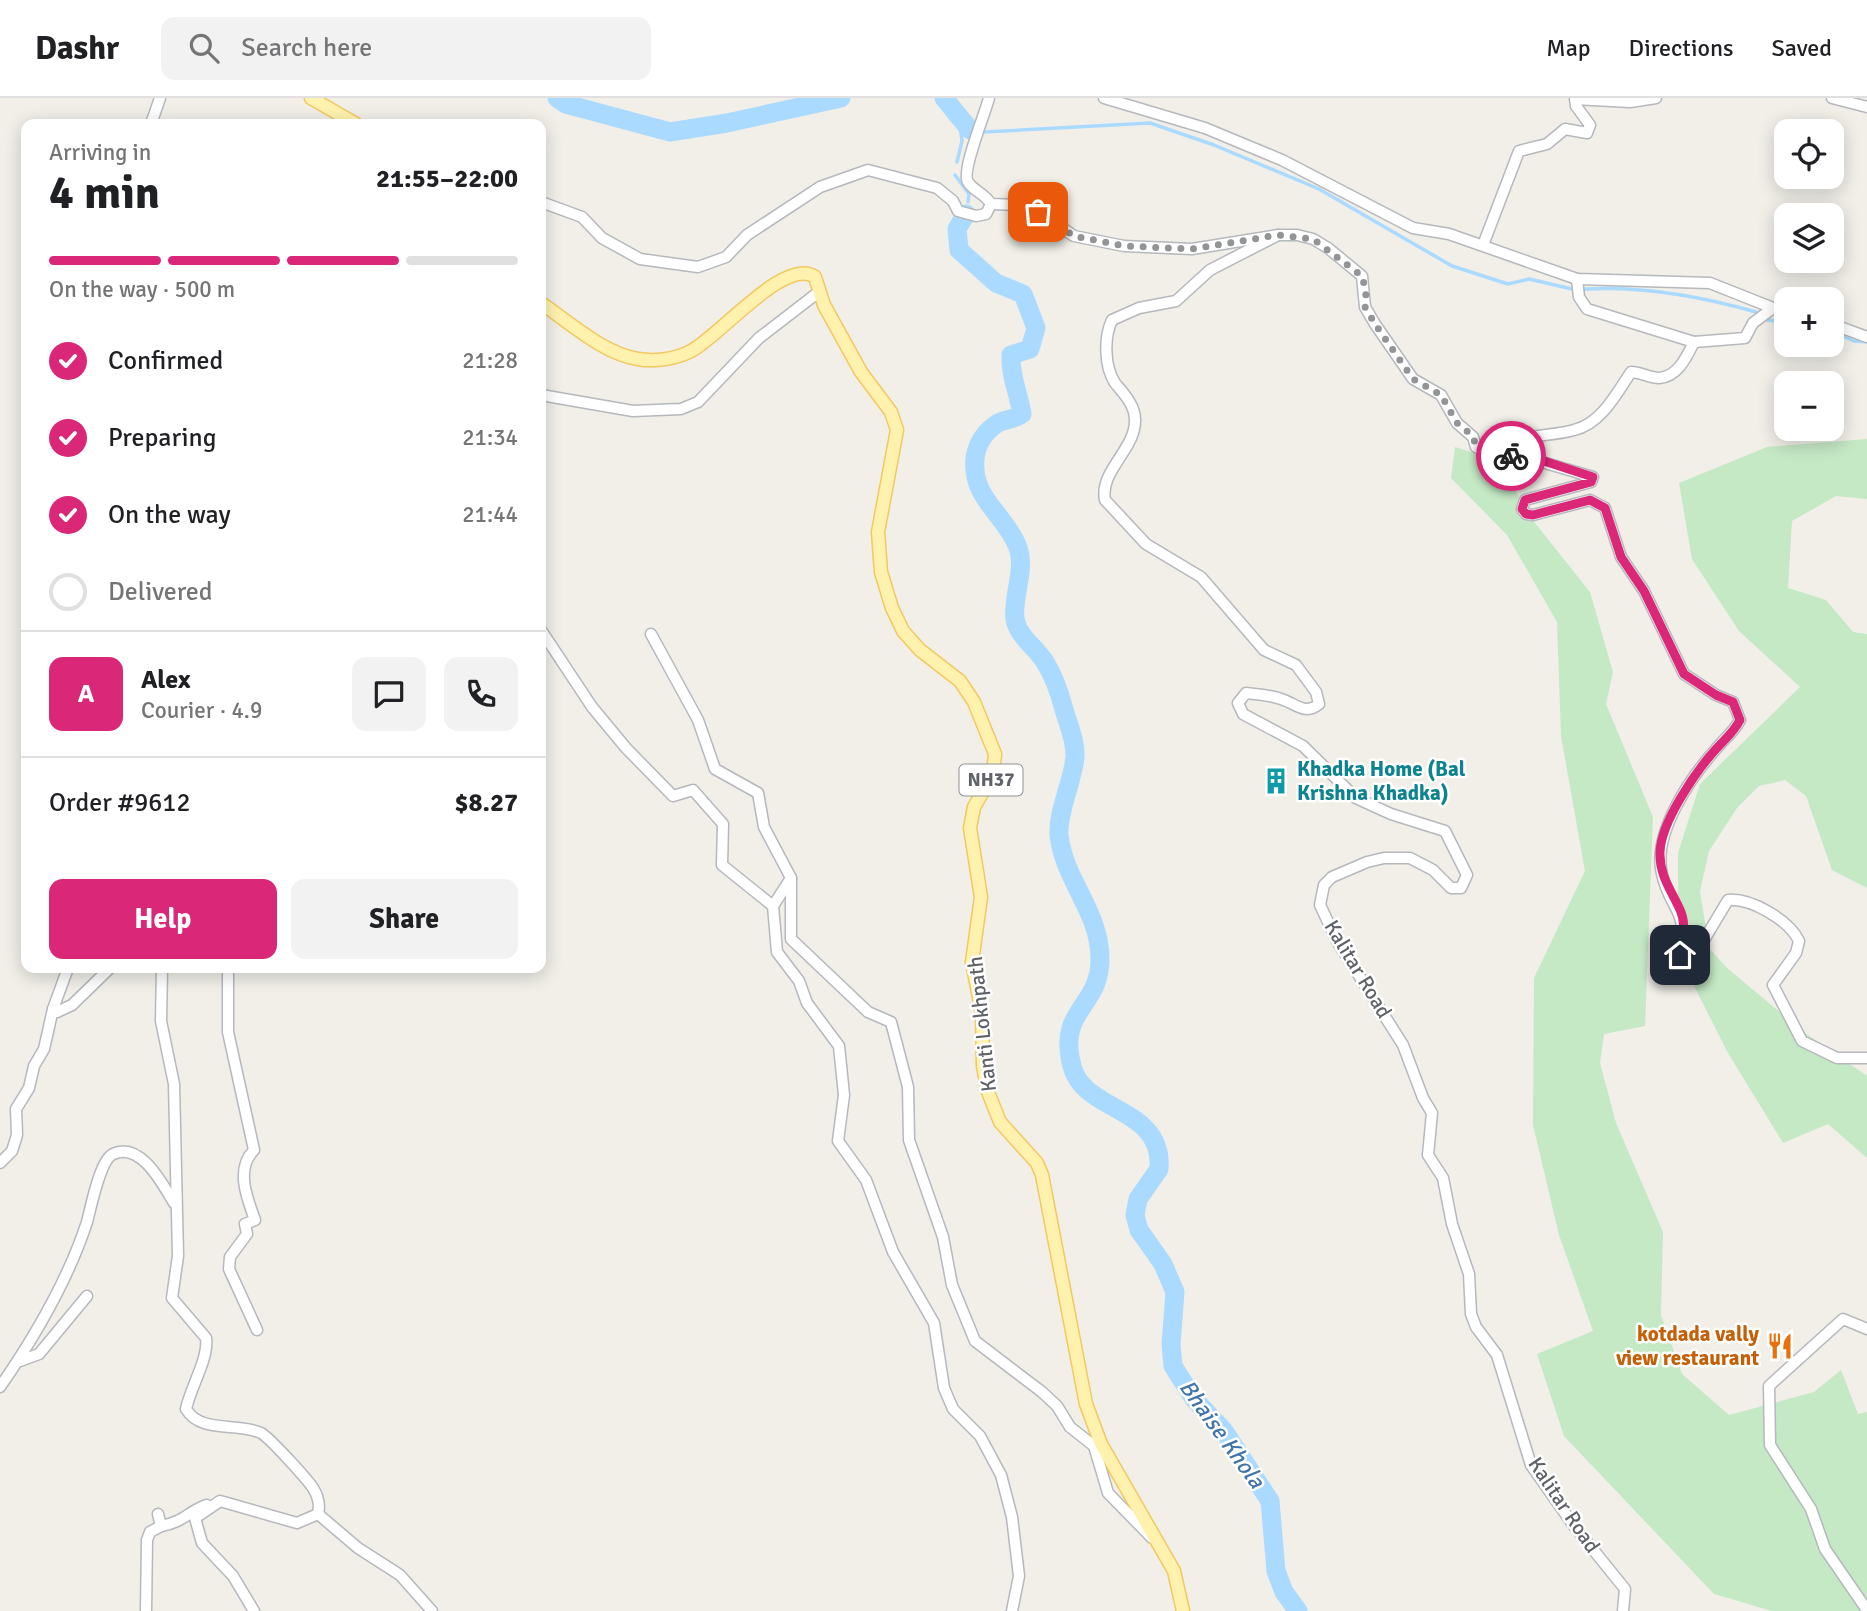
<!DOCTYPE html>
<html lang="en">
<head>
<meta charset="utf-8">
<style>
  :root { --surface:#fff; --page:#f2f2f2; --text:#202124; --muted:#757577; --line:#e0e0e0; --accent:#db2777 }
  body { margin:0; font-family:Signika,sans-serif; background:var(--page); color:var(--text); height:100vh; display:flex; flex-direction:column; font-size:26px; white-space:nowrap }
  * { box-sizing:border-box; margin:0 }
  p { font-size:23px; color:var(--muted) }
  .icon { flex:none; width:38px; height:38px; fill:none; stroke:currentColor; stroke-width:2; stroke-linecap:round; stroke-linejoin:round }
  .map { position:relative; flex:1; overflow:hidden }
  .details { position:absolute; left:21px; top:21px; width:525px; height:854px; display:flex; flex-direction:column; background:var(--surface); border-radius:14px; box-shadow:0 4px 18px #0003 }
  .details>* { flex:none }
  .tools { position:absolute; left:1774px; top:21px; display:grid; gap:14px }
  .tools a { display:grid; place-items:center; width:70px; height:70px; border-radius:14px; background:var(--surface); box-shadow:0 4px 18px #0003; font-size:35px }
  .pin { position:absolute; display:grid; place-items:center; width:60px; height:60px; color:#fff; margin:-30px; border-radius:14px; box-shadow:0 4px 10px #0006 }
  .courier { position:absolute; display:grid; place-items:center; width:70px; height:70px; margin:-35px; border:5px solid #db2777; border-radius:50%; background:#fff; color:#222; box-shadow:0 2px 9px #0007 }
  .headline em { font-style:normal; font-weight:800 }
  .headline div { display:flex; flex-direction:column-reverse }
  .headline { display:flex; align-items:center; justify-content:space-between; height:119px; padding:0 28px }
  h1 { font-size:46px; font-weight:800; line-height:52px }
  .bar { display:grid; grid-template-columns:repeat(4,1fr); gap:10px 7px; align-content:center; height:84px; padding:0 28px }
  .bar i { height:9px; border-radius:5px; background:var(--line) }
  .bar .selected { background:var(--accent) }
  .bar p { grid-column:span 4 }
  .line { display:flex; align-items:center; gap:18px; padding:0 28px; border-top:2px solid var(--line) }
  .line div { flex:1 }
  .round { display:grid; place-items:center; flex:none; width:74px; height:74px; border-radius:14px; background:var(--page) }
  ol { padding:0 28px; list-style:none }
  li { display:flex; align-items:center; gap:21px; height:77px }
  li p { margin-inline-start:auto }
  li .icon { padding:7px; border-radius:50%; background:var(--accent); color:#fff; stroke-width:4 }
  li:last-child { color:var(--muted) }
  li i { width:38px; height:38px; border:4px solid var(--line); border-radius:50% }
  .button { display:flex; gap:14px; margin-top:auto; padding:14px 28px }
  .button a { flex:1; height:80px; border-radius:14px; background:var(--accent); color:#fff; font-size:28px; font-weight:800; line-height:80px; text-align:center }
  .button a+a { background:var(--page); color:var(--text) }
  header { display:flex; align-items:center; gap:42px; box-sizing:border-box; height:98px; padding:0 35px; background:var(--surface); border-bottom:2px solid var(--line) }
  header strong { font-size:33px }
  nav { display:flex; gap:38px; margin-inline-start:auto; font-size:24px }
  .search { width:490px; height:63px; background:var(--page); display:flex; align-items:center; gap:18px; box-sizing:border-box; padding:0 24px; border-radius:14px; color:var(--muted); font-size:26px }
  .map>svg:first-child { display:block }
  .green { fill:#c5e8c5 }
  .lines { fill:none; stroke-linecap:round; stroke-linejoin:round }
  .stream { stroke:#aadaff; stroke-width:3.5 }
  .river { stroke:#aadaff; stroke-width:19 }
  .minor-casing { stroke:#b5b8bc; stroke-width:13 }
  .major-casing { stroke:#f2c960; stroke-width:15 }
  .minor { stroke:#fff; stroke-width:10 }
  .major { stroke:#fff2af; stroke-width:12 }
  .done { stroke:#929495; stroke-width:7; stroke-dasharray:0 12.6 }
  .route { stroke:#db2777; stroke-width:9 }
  .labels { text-anchor:middle; dominant-baseline:central; stroke-width:5; stroke-linejoin:round; paint-order:stroke }
  .shield { fill:#fff; stroke:#8f9295; stroke-width:2 }
  .shield-label { font-size:19px; font-weight:bold; fill:#5f6368 }
  .culture-label { font-size:21px; font-weight:bold; fill:#0d838f; stroke:#fff; text-anchor:start }
  .street-label { font-size:21px; fill:#5f6368; stroke:#fff }
  .food-label { font-size:21px; font-weight:bold; fill:#c56008; stroke:#fff; text-anchor:end }
  .water-label { font-size:23px; font-style:italic; fill:#4174aa; stroke:#fff }
</style>
</head>
<body>
<header>
<strong>Dashr</strong>
<div class="search"><svg class="icon" aria-label="search" viewBox="0 0 24 24"><circle cx="10" cy="10" r="6"/><path d="M15 15l6 6"/></svg>Search here</div>
<nav><a>Map</a><a>Directions</a><a>Saved</a></nav>
</header>
<div class="map">
<svg width="1867" height="1513" viewBox="0 0 1867 1513">
  <rect width="100%" height="100%" fill="#f1efe8"/>
  <g class="green">
    <polygon points="1867,341 1867,401 1836,398 1792,423 1788,490 1826,502 1853,534 1867,536 1867,790 1832,772 1806,698 1785,682 1759,688 1737,710 1709,753 1700,793 1709,850 1727,870 1805,935 1867,978 1867,1060 1828,1026 1783,1045 1728,955 1687,874 1678,845 1678,755 1700,686 1800,589 1739,533 1692,461 1679,385 1767,349"/>
    <polygon points="1455,349 1498,362 1531,420 1590,494 1613,574 1606,606 1653,719 1645,928 1604,936 1600,965 1616,1025 1663,1134 1661,1217 1682,1276 1729,1317 1814,1294 1841,1272 1858,1316 1867,1314 1867,1513 1772,1513 1714,1496 1564,1338 1537,1256 1593,1233 1559,1137 1533,1027 1534,880 1585,773 1561,638 1557,524 1507,437 1451,380"/>
  </g>
  <g class="lines">
    <g class="stream">
      <polyline points="984,34 1150,25 1214,47 1319,91 1452,168 1508,186 1529,181 1572,191"/>
      <polyline points="957,64 962,43 959,19"/>
      <polyline points="955,77 969,96 968,104"/>
      <path d="M1585,191C1644,188 1700,198 1756,214"/>
      <polyline points="1767,222 1787,224"/>
      <polyline points="1832,233 1854,243 1867,244"/>
    </g>
    <g class="river">
      <polyline points="557,0 566,6 670,34 727,25 841,0"/>
      <polyline points="944,0 970,32"/>
      <path d="M966,116L957,131L959,152L996,185L1023,196L1036,230L1030,251L1011,257C1010,278 1019,296 1022,316C1014,322 1005,321 998,325C985,333 977,346 975,360C971,400 1003,414 1017,447C1027,471 1012,497 1015,521C1018,539 1036,549 1045,564C1053,577 1059,593 1063,608C1067,624 1076,642 1075,659C1073,683 1057,715 1059,737C1064,783 1100,813 1100,861C1100,911 1057,910 1072,968C1083,1015 1164,1008 1159,1071L1138,1101L1135,1117L1139,1132L1163,1166L1175,1194L1171,1246L1173,1268L1194,1301L1224,1333L1270,1403L1276,1473L1284,1494L1298,1513"/>
    </g>
    <g class="minor-casing">
      <g id="minor">
        <path d="M989,0C985,16 961,73 968,84C973,93 985,95 991,106L1021,107L1038,114L1074,138L1124,148L1192,151L1278,137H1297L1313,141L1328,150L1362,178L1365,209L1375,226L1413,281L1441,297L1457,325L1473,339L1476,349L1491,357H1518L1593,379L1591,384L1525,402L1522,411L1526,416L1533,417L1590,402L1605,410L1621,459L1644,493L1684,576L1716,597L1733,604L1740,622C1734,634 1724,641 1716,651C1690,680 1652,736 1662,776C1670,813 1689,810 1680,857H1693L1698,852L1728,802C1751,800 1789,822 1799,843L1796,855L1773,887L1802,943L1837,960H1867"/>
        <polyline points="1104,0 1205,30 1282,62 1413,130 1449,136 1577,181 1710,185 1773,210 1787,210"/>
        <polyline points="1832,0 1867,9"/>
        <polyline points="151,26 160,0"/>
        <polyline points="541,104 582,119 602,140 640,161 698,169 726,159 747,137 820,89 868,72 937,90 953,103 958,113 976,118 986,116 991,106"/>
        <path d="M1278,137L1210,172L1176,203L1139,210L1112,222C1104,239 1104,268 1115,285C1124,296 1135,307 1135,322C1136,351 1099,373 1105,402L1146,446L1201,479L1264,552L1296,567L1316,594L1319,606C1305,618 1295,605 1281,601C1270,597 1257,596 1246,595L1238,605L1243,616L1303,648L1356,700L1391,716L1445,733L1467,777L1461,790H1451L1433,772L1410,760H1384L1367,764L1332,779L1324,787L1320,807L1337,843L1403,947L1423,1000L1432,1015L1428,1057L1443,1080L1452,1126L1469,1176L1471,1216L1476,1229L1497,1257L1531,1367L1574,1428L1625,1491L1623,1513"/>
        <polyline points="1483,147 1519,53 1547,46 1565,31 1587,35 1590,27 1576,8 1575,1 1630,4 1656,0"/>
        <polyline points="1577,181 1579,199 1587,211 1694,244 1745,240 1753,225 1773,210"/>
        <polyline points="1832,226 1867,239"/>
        <polyline points="541,297 633,313 681,311 698,304 759,240 820,193"/>
        <path d="M1491,357C1520,333 1540,341 1574,332C1601,326 1617,295 1631,274C1640,274 1650,280 1659,280C1678,279 1687,258 1694,244"/>
        <polyline points="541,532 592,609 626,650 673,698 693,692 723,726 722,767 773,808 777,854 799,883 807,905 839,948 844,997 838,1043 866,1082 893,1154 934,1225 944,1290 953,1311 980,1338 1001,1377 1012,1419 1019,1478 1012,1513"/>
        <polyline points="651,536 698,622 715,671 758,695 764,729 791,780 791,841 868,914 891,924 908,989 909,1042 943,1139 952,1187 975,1243 1042,1294 1057,1308 1070,1329 1094,1348 1108,1395 1152,1440"/>
        <polyline points="773,808 791,780"/>
        <polyline points="68,870 53,911 57,914 72,907 110,870"/>
        <path d="M162,870L161,923L174,986L178,1158L172,1200L206,1240C209,1260 191,1288 186,1311C201,1336 237,1324 261,1335C270,1340 307,1381 313,1390C318,1398 320,1408 318,1416"/>
        <path d="M228,870V934L254,1052C235,1071 247,1100 255,1122L245,1126L247,1136L230,1159L229,1171L257,1232"/>
        <polyline points="0,1065 12,1053 17,1037 16,1011 29,990 34,968 44,951 53,911"/>
        <polyline points="1867,1231 1843,1221 1769,1288 1770,1347 1811,1411 1825,1451 1867,1512"/>
        <polyline points="20,1263 39,1256 87,1198"/>
        <path d="M0,1289C34,1240 68,1182 87,1124C91,1109 100,1062 113,1056C141,1043 163,1087 174,1105"/>
        <path d="M158,1416L161,1428C184,1424 187,1414 207,1407"/>
        <polyline points="318,1416 358,1450 400,1477 432,1513"/>
        <polyline points="146,1513 147,1442 150,1434 161,1428"/>
        <polyline points="254,1513 233,1478 202,1445 195,1420 220,1403 297,1425 318,1416"/>
      </g>
    </g>
    <g class="major-casing">
      <g id="major">
        <polyline points="311,0 356,26"/>
        <path d="M541,205C569,224 604,256 638,261C655,264 676,261 691,253C719,239 785,158 815,179L824,207L861,274L891,314L897,332L878,434L881,474L892,510L903,533L920,552L960,583L974,604L995,656L993,676L974,709L970,730L981,799L972,864L982,915L983,968L988,994L1000,1024L1037,1065L1042,1077L1086,1306L1101,1346L1174,1473L1183,1513"/>
      </g>
    </g>
    <use href="#minor" class="minor"/>
    <use href="#major" class="major"/>
  </g>
  <g class="lines">
    <polyline class="done" points="1038,114 1074,138 1124,148 1192,151 1278,137 1313,141 1362,178 1366,194 1365,209 1375,226 1413,281 1441,297 1457,325 1473,338 1476,349 1491,357 1511,358"/>
    <path class="route" d="M1511,358L1544,363L1593,379L1591,384L1525,402L1522,411L1526,416L1533,417L1590,402L1605,410L1621,459L1644,493L1684,576L1716,597L1733,604L1740,622C1734,634 1725,641 1716,651C1696,673 1661,724 1660,754C1659,778 1672,793 1681,814C1686,827 1683,843 1680,857"/>
  </g>
  <defs>
    <g id="building-bare" transform="scale(2.1)"><path d="M-4-6H4V6H1V3H-1V6H-4ZM-2.5-4.3h1.7v1.8h-1.7ZM.8-4.3h1.7v1.8H.8ZM-2.5-1h1.7V.8h-1.7ZM.8-1h1.7V.8H.8Z" fill="#0f9aa8" stroke="#fff" stroke-width="2.5" paint-order="stroke"/></g>
    <g id="restaurant-bare" transform="scale(2.1)"><path d="M-5-6h1v4h1v-4h1v4h1v-4h1v5L-1.5 .5V6h-2V.5L-5-1ZM5-6V6H3V1.5H1.5Q1.5-4 5-6Z" fill="#e8710a" stroke="#fff" stroke-width="2.5" paint-order="stroke"/></g>
  </defs>
  <g fill-rule="evenodd">
    <use href="#building-bare" x="1276" y="683"/>
    <use href="#restaurant-bare" x="1780" y="1248"/>
  </g>
  <g class="labels">
    <rect class="shield" x="959.5" y="666.5" width="63" height="31" rx="5"/>
    <g class="shield-label">
      <text x="991" y="682">NH37</text>
    </g>
    <g class="culture-label">
      <text x="1297" y="671">Khadka Home (Bal<tspan x="1297" dy="24">Krishna Khadka)</tspan></text>
    </g>
    <g class="street-label">
      <text transform="translate(1358 871) rotate(59)">Kalitar Road</text>
      <text transform="translate(982 926) rotate(-96)">Kanti Lokhpath</text>
      <text transform="translate(1564 1407) rotate(56)">Kalitar Road</text>
    </g>
    <g class="food-label">
      <text x="1759" y="1236">kotdada vally<tspan x="1759" dy="24">view restaurant</tspan></text>
    </g>
    <g class="water-label">
      <text transform="translate(1222 1336) rotate(54)">Bhaise Khola</text>
    </g>
  </g>
</svg>
<div class="tools">
<a><svg class="icon" aria-label="locate" viewBox="0 0 24 24"><circle cx="12" cy="12" r="6"/><path d="M12 2v4M12 18v4M2 12h4M18 12h4"/></svg></a>
<a><svg class="icon" aria-label="layers" viewBox="0 0 24 24"><path d="M12 4l9 5-9 5-9-5zM3 14l9 5 9-5"/></svg></a>
<a>+</a>
<a>−</a>
</div>
<div class="pin" style="left:1038px;top:114px;background:#ea580c"><svg class="icon" aria-label="bag" viewBox="0 0 24 24"><path d="M5 8h14l-1 12H6zM9 8a3 3 0 0 1 6 0"/></svg></div>
<div class="pin" style="left:1680px;top:857px;background:#1f2937"><svg class="icon" aria-label="home" viewBox="0 0 24 24"><path d="M3 11l9-7 9 7M6 9v11h12V9"/></svg></div>
<div class="courier" style="left:1511px;top:358px"><svg class="icon" aria-label="bike" viewBox="0 0 24 24"><circle cx="6" cy="16" r="4"/><circle cx="18" cy="16" r="4"/><path d="M6 16l4-8h5l3 8M10 8l3 8H6M13 5h3"/></svg></div>
<section class="details">
<div class="headline"><div><h1>4 min</h1><p>Arriving in</p></div><em>21:55–22:00</em></div>
<div class="bar"><i class="selected"></i><i class="selected"></i><i class="selected"></i><i></i><p>On the way · 500 m</p></div>
<ol>
<li><svg class="icon" aria-label="check" viewBox="0 0 24 24"><path d="M5 12l5 5 9-10"/></svg>Confirmed<p>21:28</p></li>
<li><svg class="icon" aria-label="check" viewBox="0 0 24 24"><path d="M5 12l5 5 9-10"/></svg>Preparing<p>21:34</p></li>
<li><svg class="icon" aria-label="check" viewBox="0 0 24 24"><path d="M5 12l5 5 9-10"/></svg>On the way<p>21:44</p></li>
<li><i></i>Delivered</li>
</ol>
<div class="line" style="height:126px"><b class="round" style="background:var(--accent);color:#fff">A</b><div><b>Alex</b><p>Courier · 4.9</p></div><a class="round"><svg class="icon" aria-label="chat" viewBox="0 0 24 24"><path d="M4 5h16v11H9l-5 4z"/></svg></a><a class="round"><svg class="icon" aria-label="phone" viewBox="0 0 24 24"><path d="M5 4h4l2 5-3 2q2 4 5 5l2-3 5 2v4C11 20 4 13 5 4z"/></svg></a></div>
<div class="line" style="height:91px"><div>Order #9612</div><b>$8.27</b></div>
<div class="button"><a>Help</a><a>Share</a></div>
</section>
</div>
</body>
</html>
